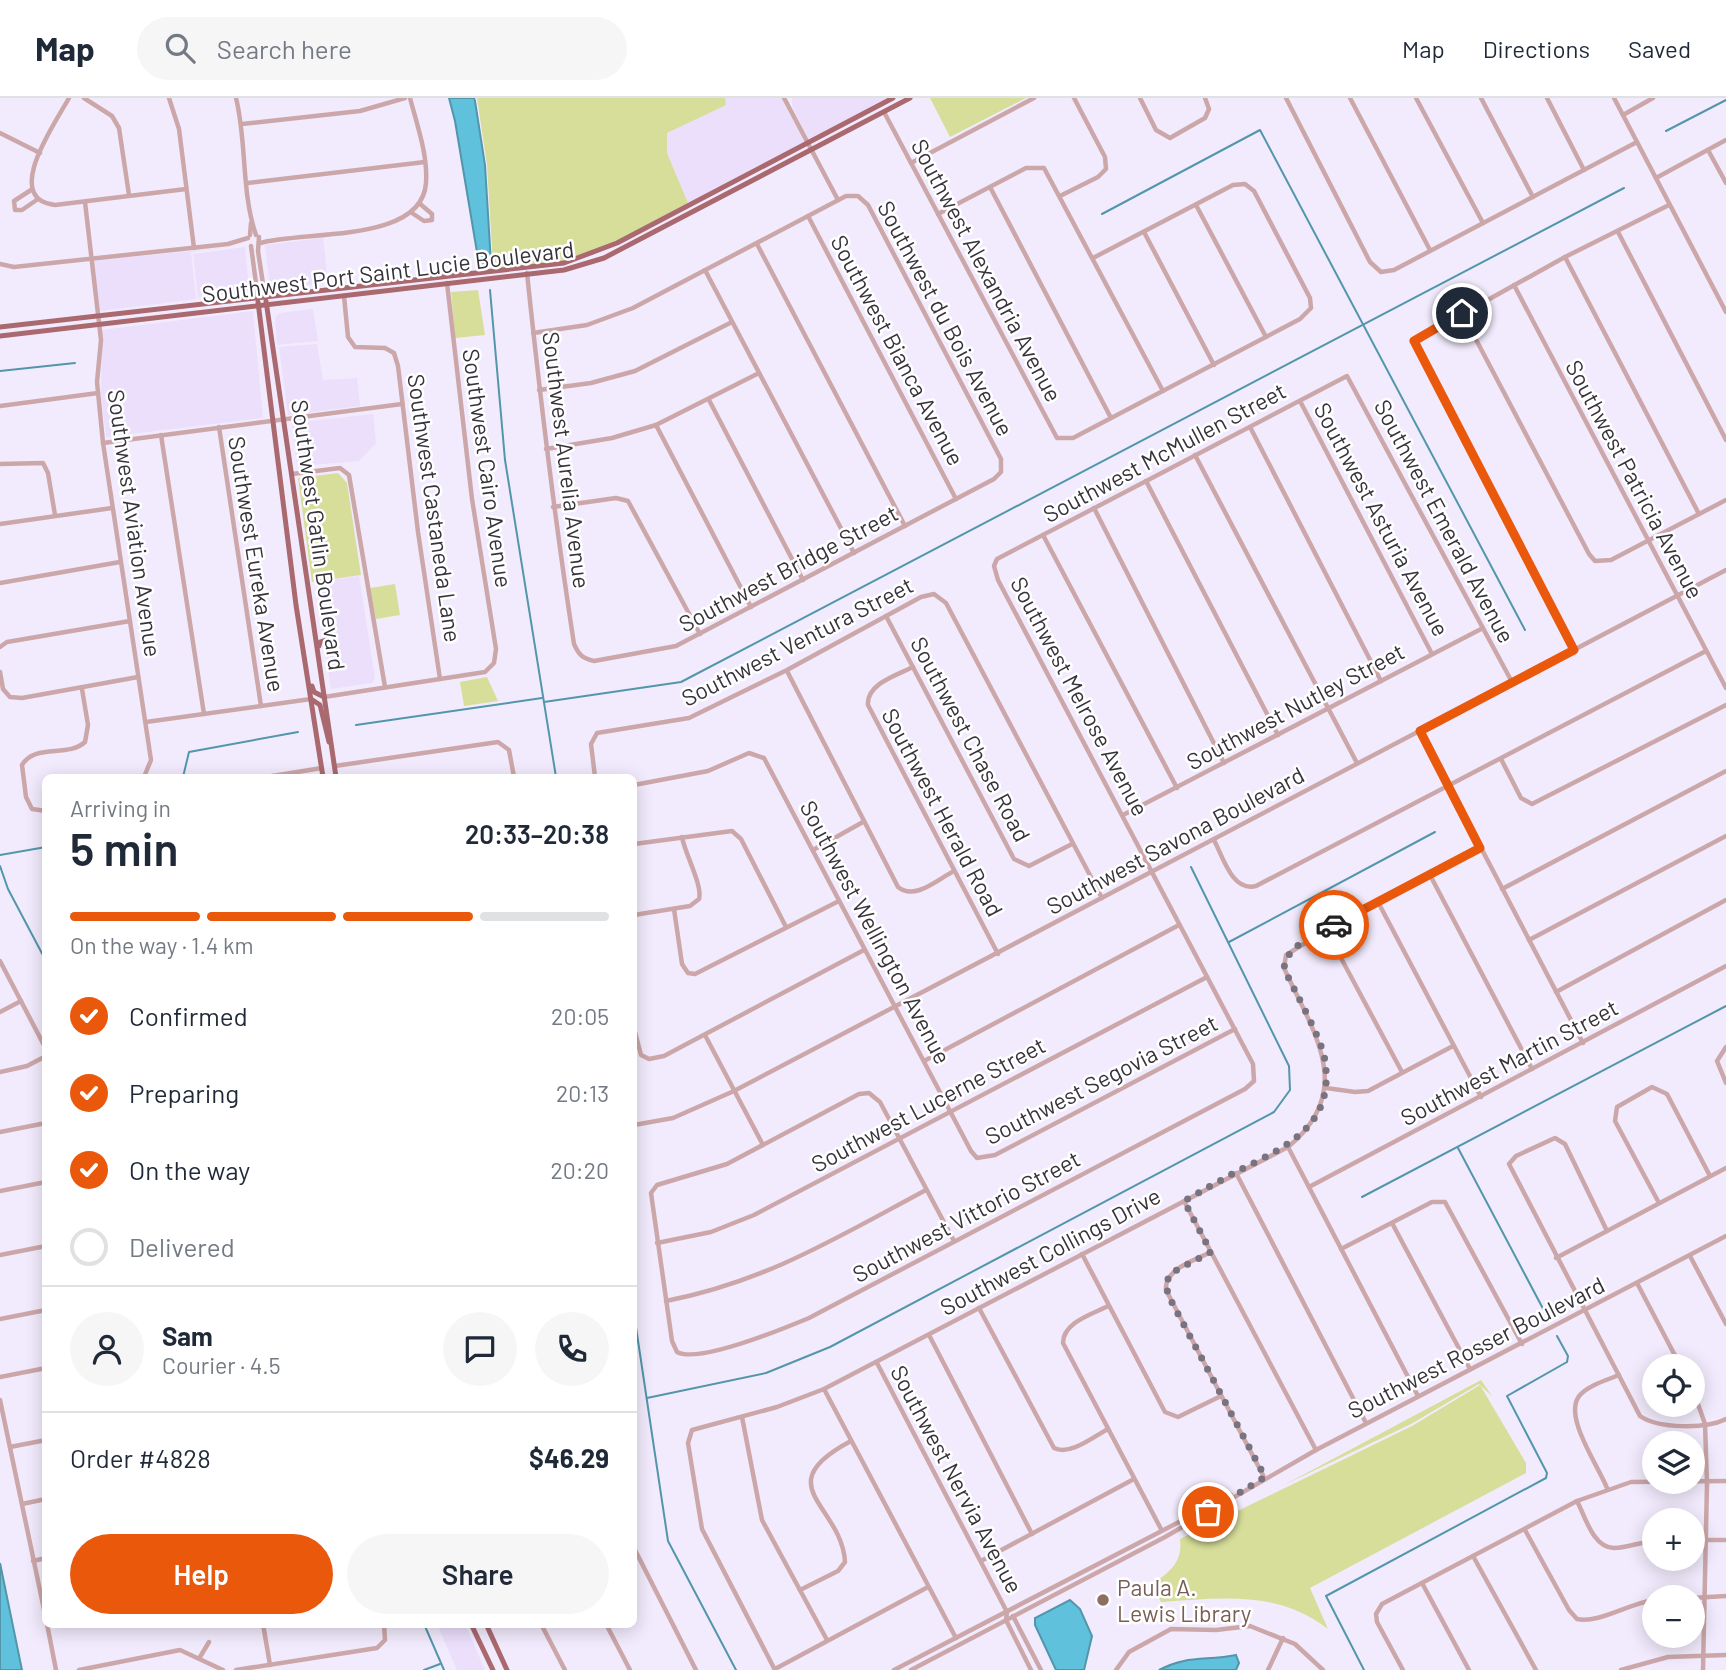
<!DOCTYPE html>
<html lang="en">
<head>
<meta charset="utf-8">
<style>
  :root { --surface:#fff; --page:#f6f6f7; --text:#1f2937; --muted:#747a83; --line:#e0e1e3; --accent:#ea580c }
  body { margin:0; font-family:Barlow,sans-serif; background:var(--page); color:var(--text); height:100vh; display:flex; flex-direction:column; font-size:26px; white-space:nowrap }
  * { box-sizing:border-box; margin:0 }
  p { font-size:23px; color:var(--muted) }
  .icon { flex:none; width:38px; height:38px; fill:none; stroke:currentColor; stroke-width:2; stroke-linecap:round; stroke-linejoin:round }
  .map { position:relative; flex:1; overflow:hidden }
  .panel { position:absolute; left:42px; top:676px; width:595px; height:854px; display:flex; flex-direction:column; background:var(--surface); border-radius:10px; box-shadow:0 4px 18px #0003 }
  .panel>* { flex:none }
  .tools { position:absolute; left:1642px; top:1256px; display:grid; gap:14px }
  .tools a { display:grid; place-items:center; width:63px; height:63px; border-radius:50%; background:var(--surface); box-shadow:0 4px 18px #0003; font-size:35px }
  .pin { position:absolute; display:grid; place-items:center; width:60px; height:60px; color:#fff; margin:-30px; border:4px solid #fff; border-radius:50%; box-shadow:0 2px 7px #0007 }
  .courier { position:absolute; display:grid; place-items:center; width:70px; height:70px; margin:-35px; border:5px solid #ea580c; border-radius:50%; background:#fff; color:#222; box-shadow:0 2px 9px #0007 }
  .head em { font-style:normal; font-weight:600 }
  .head div { display:flex; flex-direction:column-reverse }
  .head { display:flex; align-items:center; justify-content:space-between; height:119px; padding:0 28px }
  h1 { font-size:46px; font-weight:600; line-height:52px }
  .bar { display:grid; grid-template-columns:repeat(4,1fr); gap:10px 7px; align-content:center; height:84px; padding:0 28px }
  .bar i { height:9px; border-radius:5px; background:var(--line) }
  .bar .active { background:var(--accent) }
  .bar p { grid-column:span 4 }
  .line { display:flex; align-items:center; gap:18px; padding:0 28px; border-top:2px solid var(--line) }
  .line div { flex:1 }
  .round { display:grid; place-items:center; flex:none; width:74px; height:74px; border-radius:37px; background:var(--page) }
  ol { padding:0 28px; list-style:none }
  li { display:flex; align-items:center; gap:21px; height:77px }
  li p { margin-inline-start:auto }
  li .icon { padding:7px; border-radius:50%; background:var(--accent); color:#fff; stroke-width:4 }
  li:last-child { color:var(--muted) }
  li i { width:38px; height:38px; border:4px solid var(--line); border-radius:50% }
  .primary-button { display:flex; gap:14px; margin-top:auto; padding:14px 28px }
  .primary-button a { flex:1; height:80px; border-radius:42px; background:var(--accent); color:#fff; font-size:28px; font-weight:600; line-height:80px; text-align:center }
  .primary-button a+a { background:var(--page); color:var(--text) }
  header { display:flex; align-items:center; gap:42px; box-sizing:border-box; height:98px; padding:0 35px; background:var(--surface); border-bottom:2px solid var(--line) }
  header strong { font-size:33px }
  nav { display:flex; gap:38px; margin-inline-start:auto; font-size:24px }
  .search { width:490px; height:63px; background:var(--page); display:flex; align-items:center; gap:18px; box-sizing:border-box; padding:0 24px; border-radius:38px; color:var(--muted); font-size:26px }
  .map>svg:first-child { display:block }
  .built { fill:#ebdffc }
  .green { fill:#d7de9a }
  .water { fill:#5fc1db; stroke:#5396ab; stroke-width:2 }
  .lines { fill:none; stroke-linecap:round; stroke-linejoin:round }
  .stream { stroke:#5396ab; stroke-width:2 }
  .minor { stroke:#cca7a9; stroke-width:4.5 }
  .major { stroke:#aa696f; stroke-width:5 }
  .done { stroke:#78737f; stroke-width:7; stroke-dasharray:0 12.6 }
  .route { stroke:#ea580c; stroke-width:9 }
  .education-dot { fill:#8d6e63; stroke:#fff; stroke-width:2.5 }
  .labels { text-anchor:middle; dominant-baseline:central; stroke-width:5; stroke-linejoin:round; paint-order:stroke }
  .street-label { font-size:23px; fill:#36333b; stroke:#fff }
  .education-label { font-size:23px; fill:#785e54; stroke:#fff; text-anchor:start }
</style>
</head>
<body>
<header>
<strong>Map</strong>
<div class="search"><svg class="icon" aria-label="search" viewBox="0 0 24 24"><circle cx="10" cy="10" r="6"/><path d="M15 15l6 6"/></svg>Search here</div>
<nav><a>Map</a><a>Directions</a><a>Saved</a></nav>
</header>
<div class="map">
<svg width="1726" height="1572" viewBox="0 0 1726 1572">
  <rect width="100%" height="100%" fill="#f2ebfd"/>
  <g class="built">
    <polygon points="725,0 781,0 805,45 688,105 667,55 664,46 667,35 725,7"/>
    <polygon points="792,0 896,0 809,43 792,8"/>
    <polygon points="323,140 328,185 274,191 274,187 270,188 265,147"/>
    <polygon points="230,149 191,154 196,201 100,213 93,163"/>
    <polygon points="245,149 249,190 246,194 198,200 193,156"/>
    <polygon points="313,211 318,243 277,247 275,220 279,215"/>
    <polygon points="253,213 263,320 106,339 101,298 102,232"/>
    <polygon points="317,246 323,282 357,280 360,308 288,317 279,249"/>
    <polygon points="373,316 376,345 359,363 297,368 292,325"/>
    <polygon points="359,478 375,580 372,585 331,591 316,484"/>
    <polygon points="437,1526 465,1526 485,1572 457,1572"/>
  </g>
  <g class="green">
    <polygon points="477,0 725,0 726,7 667,35 667,55 688,105 617,143 564,163 502,171 493,166 487,67"/>
    <polygon points="930,0 1026,0 950,39"/>
    <polygon points="478,192 485,237 455,240 451,194"/>
    <polygon points="338,375 347,385 361,477 312,484 298,380"/>
    <polygon points="395,486 400,517 376,521 370,490"/>
    <polygon points="487,579 498,603 464,608 460,584"/>
    <polygon points="1481,1282 1492,1298 1479,1286 1411,1326 1284,1387"/>
    <path d="M1480,1287L1526,1365V1375L1310,1490L1328,1531C1279,1492 1220,1500 1161,1504L1152,1486C1170,1474 1183,1464 1180,1441L1412,1328Z"/>
  </g>
  <g class="water">
    <polygon points="449,0 474,0 475,3 485,67 491,165 479,166 455,23"/>
    <polygon points="0,1465 22,1572 0,1572"/>
    <polygon points="1070,1502 1080,1511 1092,1538 1084,1572 1056,1572 1035,1527 1035,1520"/>
    <path d="M1236,1557L1239,1565L1236,1572H1159C1187,1557 1205,1563 1236,1557Z"/>
  </g>
  <g class="lines">
    <g class="stream">
      <polyline points="1666,33 1726,2"/>
      <polyline points="1102,116 1260,32 1525,532"/>
      <polyline points="490,192 505,362 556,679"/>
      <polyline points="0,273 75,265"/>
      <polyline points="544,604 681,584 1624,90"/>
      <polyline points="356,627 542,600"/>
      <polyline points="183,679 189,654 298,634"/>
      <polyline points="0,757 46,749"/>
      <polyline points="0,768 8,791 46,863"/>
      <polyline points="1229,844 1435,734"/>
      <polyline points="1458,1050 1549,1222"/>
      <polyline points="1362,1099 1726,908"/>
      <polyline points="634,1216 668,1443 736,1572"/>
      <polyline points="647,1300 766,1275 830,1249 1274,1014 1290,992 1289,968 1191,769"/>
      <polyline points="424,1526 444,1572"/>
      <polyline points="424,1572 440,1566"/>
      <polyline points="1364,1572 1326,1498 1546,1380 1547,1375 1507,1298 1567,1264 1568,1258 1557,1238"/>
    </g>
    <g class="minor">
      <path d="M69,0C56,24 1,101 55,107L186,91"/>
      <polyline points="84,0 112,18 119,30 129,97"/>
      <polyline points="169,0 179,31 194,150"/>
      <path d="M236,0C247,44 241,94 256,137"/>
      <polyline points="784,0 838,102"/>
      <polyline points="1140,0 1156,32 1170,40 1205,20 1209,11 1205,0"/>
      <polyline points="1286,0 1370,164 1381,174 1394,172 1637,44"/>
      <polyline points="1350,0 1430,152"/>
      <polyline points="1416,0 1483,125"/>
      <polyline points="1481,0 1533,99"/>
      <polyline points="1547,0 1584,72"/>
      <polyline points="1614,0 1726,214"/>
      <polyline points="884,14 1057,340 1073,340 1300,221 1311,210 1310,200 1254,93 1245,86 1233,87 1093,160"/>
      <polyline points="1623,17 1653,0"/>
      <polyline points="242,26 360,13 405,0"/>
      <polyline points="0,35 40,55"/>
      <polyline points="1708,52 1726,85"/>
      <polyline points="911,65 1034,0"/>
      <polyline points="1656,80 1726,42"/>
      <polyline points="248,85 425,64"/>
      <polyline points="990,89 1111,320"/>
      <polyline points="31,92 14,103 15,112 22,112 38,101"/>
      <polyline points="1060,98 1098,79 1106,71 1105,59 1074,0"/>
      <polyline points="85,104 101,242 97,284 103,345 151,662 144,679"/>
      <polyline points="1196,107 1266,239"/>
      <polyline points="412,115 424,123 432,122 432,116 419,105"/>
      <polyline points="938,116 1026,70 1044,70 1163,293"/>
      <polyline points="808,118 956,401"/>
      <polyline points="1144,134 1214,267"/>
      <polyline points="1618,134 1726,342"/>
      <polyline points="250,137 251,125"/>
      <polyline points="259,139 258,153 265,199"/>
      <path d="M260,145C303,132 422,146 426,85C428,57 417,27 410,0"/>
      <polyline points="757,146 905,428"/>
      <polyline points="251,148 258,200"/>
      <polyline points="1565,159 1699,416"/>
      <polyline points="0,166 14,169 228,146 248,140"/>
      <polyline points="705,172 854,455"/>
      <path d="M527,175C540,299 555,423 574,546C579,557 582,560 594,563L676,548L994,381L1001,374V361L868,107L858,98H846L633,210L587,227L533,235"/>
      <polyline points="1514,187 1726,590"/>
      <polyline points="344,198 348,239 355,249 385,250 394,255 398,268 418,434 440,581"/>
      <polyline points="1462,215 1589,456 1595,463 1611,462 1726,402"/>
      <polyline points="539,292 591,285 635,273 732,224"/>
      <polyline points="709,302 803,482"/>
      <polyline points="1300,303 1432,556"/>
      <polyline points="0,308 98,295"/>
      <polyline points="656,327 751,509"/>
      <polyline points="219,329 261,608"/>
      <polyline points="1250,329 1381,583"/>
      <polyline points="161,337 204,616"/>
      <polyline points="103,345 402,306"/>
      <polyline points="546,351 612,340 656,327 759,275"/>
      <polyline points="1195,357 1357,665"/>
      <polyline points="0,366 43,365 48,375 55,417"/>
      <polyline points="292,376 340,370 349,377 385,589"/>
      <polyline points="1146,383 1278,637"/>
      <polyline points="553,409 616,400 628,403 700,536"/>
      <polyline points="1094,410 1224,665"/>
      <polyline points="0,426 112,410"/>
      <polyline points="1043,437 1177,690"/>
      <polyline points="0,485 120,464"/>
      <polyline points="886,518 1014,761 1029,768 1072,746"/>
      <polyline points="0,549 7,544 130,523"/>
      <polyline points="1574,552 1414,243 1565,159 1669,107"/>
      <path d="M913,569C897,577 866,586 868,607L998,856"/>
      <path d="M787,573L898,789C915,803 938,781 954,773"/>
      <polyline points="0,574 3,591 10,599 22,600 138,579"/>
      <polyline points="324,599 485,574 494,565 496,551 472,401 447,185"/>
      <polyline points="146,624 311,601"/>
      <polyline points="1420,633 1583,945"/>
      <polyline points="1501,661 1521,700 1532,706 1726,607"/>
      <polyline points="335,668 498,644 509,652 514,679"/>
      <polyline points="266,679 322,670"/>
      <polyline points="595,679 591,646 597,635 689,620 787,572 921,499 934,496 946,505 1102,800"/>
      <polyline points="634,687 708,673 749,655 764,660 971,1053 977,1060 995,1057 1235,931"/>
      <path d="M46,713L32,711L26,699L22,667C35,645 68,660 85,644L88,627L82,591"/>
      <polyline points="1123,717 1483,530"/>
      <path d="M1214,742C1223,759 1232,794 1256,788L1706,553"/>
      <polyline points="634,746 732,733 741,741 786,829"/>
      <polyline points="813,752 863,724"/>
      <polyline points="1430,777 1532,971"/>
      <polyline points="1502,791 1726,673"/>
      <polyline points="1378,804 1481,999"/>
      <polyline points="674,811 682,866 688,875 695,876 839,803"/>
      <path d="M634,817L690,808L699,801C703,788 685,756 682,739"/>
      <polyline points="1326,832 1402,974"/>
      <polyline points="1529,842 1726,738"/>
      <polyline points="0,863 46,951"/>
      <polyline points="1556,894 1726,802"/>
      <polyline points="0,914 21,903"/>
      <polyline points="634,930 641,957 649,961 664,958 864,852"/>
      <polyline points="706,939 763,1047"/>
      <polyline points="1726,949 1717,963 1726,985"/>
      <polyline points="924,963 1179,827"/>
      <polyline points="0,974 27,968 46,958"/>
      <polyline points="1326,990 1355,994 1368,993 1453,948"/>
      <polyline points="634,1027 673,1020 734,993 1726,472"/>
      <polyline points="0,1034 46,1025"/>
      <polyline points="1288,1049 1418,1298"/>
      <polyline points="1236,1075 1366,1325"/>
      <polyline points="1309,1089 1726,868"/>
      <polyline points="0,1093 46,1084"/>
      <polyline points="1184,1103 1316,1352"/>
      <polyline points="1659,1105 1615,1023 1617,1009 1652,989 1667,996 1710,1078"/>
      <polyline points="1392,1125 1470,1271"/>
      <path d="M1607,1133L1565,1046L1555,1040L1516,1058L1509,1066L1640,1318C1658,1331 1707,1331 1726,1321"/>
      <path d="M954,1143L880,1004L869,995L859,996L727,1066L657,1087L651,1095L672,1243L677,1254C699,1266 785,1230 809,1220L1245,991L1254,983L1253,966L998,482L994,468L997,461L1347,278L1512,584"/>
      <polyline points="657,1145 711,1134 754,1117 1207,879"/>
      <polyline points="1341,1151 1432,1104 1445,1104 1522,1246"/>
      <path d="M1211,1154C1195,1162 1164,1171 1166,1192L1264,1379"/>
      <polyline points="1082,1156 1165,1314 1178,1319 1221,1298"/>
      <polyline points="0,1157 46,1148"/>
      <polyline points="1690,1158 1726,1226"/>
      <polyline points="1556,1160 1726,1070"/>
      <polyline points="1637,1185 1681,1269"/>
      <path d="M666,1203C767,1183 836,1140 926,1092"/>
      <path d="M1108,1208C1093,1216 1063,1224 1063,1245L1161,1431"/>
      <path d="M979,1210L1054,1350C1070,1358 1093,1339 1108,1331"/>
      <polyline points="0,1221 46,1212"/>
      <polyline points="929,1237 1032,1436"/>
      <polyline points="877,1265 1007,1514 1006,1522 1031,1572"/>
      <polyline points="0,1279 46,1270"/>
      <polyline points="1692,1289 1705,1326 1707,1385 1703,1572"/>
      <polyline points="824,1291 956,1540"/>
      <polyline points="0,1302 46,1521"/>
      <polyline points="742,1319 762,1422 827,1542"/>
      <polyline points="10,1349 46,1342"/>
      <path d="M1607,1390C1598,1367 1562,1317 1580,1297C1589,1287 1607,1282 1619,1277"/>
      <path d="M1577,1403C1585,1418 1593,1450 1614,1450C1627,1450 1640,1444 1654,1443"/>
      <polyline points="22,1406 46,1401"/>
      <path d="M1525,1432L1569,1512L1577,1521C1598,1526 1630,1505 1654,1502"/>
      <polyline points="1692,1442 1726,1442"/>
      <polyline points="634,1450 696,1572"/>
      <polyline points="1473,1458 1536,1572"/>
      <polyline points="33,1463 46,1460"/>
      <polyline points="981,1463 1134,1381"/>
      <polyline points="1422,1485 1469,1572"/>
      <path d="M800,1492L838,1473L845,1464C842,1407 766,1388 851,1343"/>
      <polyline points="1692,1500 1726,1498"/>
      <polyline points="1013,1518 1041,1572"/>
      <polyline points="47,1526 56,1572"/>
      <polyline points="263,1526 270,1567"/>
      <polyline points="541,1526 565,1572"/>
      <polyline points="606,1526 630,1572"/>
      <polyline points="200,1559 209,1544"/>
      <polyline points="775,1571 928,1489"/>
      <polyline points="79,1572 180,1552 223,1572"/>
      <polyline points="236,1572 377,1550 385,1542 384,1526"/>
      <path d="M775,1572L702,1431L688,1345L692,1332L777,1309L824,1291L1288,1049C1357,992 1313,934 1284,870L1286,857L1326,832L1481,750"/>
      <polyline points="894,1572 1231,1397"/>
      <polyline points="911,1572 1165,1439 1316,1352 1726,1138"/>
      <polyline points="1116,1572 1129,1554 1171,1531 1216,1532 1250,1528 1295,1546 1323,1572"/>
      <polyline points="1268,1572 1283,1540"/>
      <polyline points="1403,1572 1377,1524 1376,1516 1382,1506 1577,1403 1631,1384 1726,1383"/>
      <polyline points="1621,1572 1668,1559 1726,1557"/>
    </g>
    <g class="major">
      <polyline points="266,203 336,679"/>
      <polyline points="258,204 296,507 323,679"/>
      <polyline points="0,229 564,165 617,145 893,0"/>
      <polyline points="0,238 564,172 604,160 910,0"/>
      <polyline points="319,548 320,544 332,540"/>
      <polyline points="312,588 314,594 324,599"/>
      <polyline points="311,601 320,607 329,644"/>
      <polyline points="471,1526 493,1572"/>
      <polyline points="486,1526 507,1572"/>
    </g>
  </g>
  <g class="lines">
    <path class="done" d="M1208,1414L1265,1379L1168,1197L1166,1184L1173,1174L1211,1154L1184,1103C1202,1093 1219,1083 1236,1074C1285,1049 1335,1029 1325,963C1322,940 1294,893 1284,870C1288,846 1314,838 1334,827"/>
    <polyline class="route" points="1334,827 1480,750 1420,633 1574,552 1414,243 1462,215"/>
  </g>
  <circle class="education-dot" cx="1103" cy="1502" r="7"/>
  <g class="labels">
    <g class="street-label">
      <text transform="translate(987 172) rotate(62)">Southwest Alexandria Avenue</text>
      <text transform="translate(388 173) rotate(-7)">Southwest Port Saint Lucie Boulevard</text>
      <text transform="translate(946 220) rotate(62)">Southwest du Bois Avenue</text>
      <text transform="translate(898 252) rotate(62)">Southwest Bianca Avenue</text>
      <text transform="translate(1164 354) rotate(-28)">Southwest McMullen Street</text>
      <text transform="translate(567 362) rotate(83)">Southwest Aurelia Avenue</text>
      <text transform="translate(488 370) rotate(82)">Southwest Cairo Avenue</text>
      <text transform="translate(1635 381) rotate(62)">Southwest Patricia Avenue</text>
      <text transform="translate(435 410) rotate(82)">Southwest Castaneda Lane</text>
      <text transform="translate(1382 421) rotate(62)">Southwest Asturia Avenue</text>
      <text transform="translate(1445 423) rotate(62)">Southwest Emerald Avenue</text>
      <text transform="translate(135 425) rotate(82)">Southwest Aviation Avenue</text>
      <text transform="translate(319 437) rotate(82)">Southwest Gatlin Boulevard</text>
      <text transform="translate(257 466) rotate(81)">Southwest Eureka Avenue</text>
      <text transform="translate(788 470) rotate(-28)">Southwest Bridge Street</text>
      <text transform="translate(797 543) rotate(-27)">Southwest Ventura Street</text>
      <text transform="translate(1080 598) rotate(62)">Southwest Melrose Avenue</text>
      <text transform="translate(1295 608) rotate(-28)">Southwest Nutley Street</text>
      <text transform="translate(971 641) rotate(62)">Southwest Chase Road</text>
      <text transform="translate(943 714) rotate(62)">Southwest Herald Road</text>
      <text transform="translate(1175 742) rotate(-28)">Southwest Savona Boulevard</text>
      <text transform="translate(876 834) rotate(62)">Southwest Wellington Avenue</text>
      <text transform="translate(1509 964) rotate(-28)">Southwest Martin Street</text>
      <text transform="translate(1101 981) rotate(-27)">Southwest Segovia Street</text>
      <text transform="translate(928 1006) rotate(-28)">Southwest Lucerne Street</text>
      <text transform="translate(966 1118) rotate(-28)">Southwest Vittorio Street</text>
      <text transform="translate(1050 1153) rotate(-28)">Southwest Collings Drive</text>
      <text transform="translate(1476 1249) rotate(-27)">Southwest Rosser Boulevard</text>
      <text transform="translate(957 1381) rotate(62)">Southwest Nervia Avenue</text>
    </g>
    <g class="education-label">
      <text x="1117" y="1489">Paula A.<tspan x="1117" dy="26">Lewis Library</tspan></text>
    </g>
  </g>
</svg>
<div class="tools">
<a><svg class="icon" aria-label="locate" viewBox="0 0 24 24"><circle cx="12" cy="12" r="6"/><path d="M12 2v4M12 18v4M2 12h4M18 12h4"/></svg></a>
<a><svg class="icon" aria-label="layers" viewBox="0 0 24 24"><path d="M12 4l9 5-9 5-9-5zM3 14l9 5 9-5"/></svg></a>
<a>+</a>
<a>−</a>
</div>
<div class="pin" style="left:1208px;top:1414px;background:#ea580c"><svg class="icon" aria-label="bag" viewBox="0 0 24 24"><path d="M5 8h14l-1 12H6zM9 8a3 3 0 0 1 6 0"/></svg></div>
<div class="pin" style="left:1462px;top:215px;background:#1f2937"><svg class="icon" aria-label="home" viewBox="0 0 24 24"><path d="M3 11l9-7 9 7M6 9v11h12V9"/></svg></div>
<div class="courier" style="left:1334px;top:827px"><svg class="icon" aria-label="car" viewBox="0 0 24 24"><path d="M5 17H2v-5l4-1 3-4h7l3 4 3 1v5h-3M9 17h6M6 11h13"/><circle cx="7" cy="17" r="2"/><circle cx="17" cy="17" r="2"/></svg></div>
<section class="panel">
<div class="head"><div><h1>5 min</h1><p>Arriving in</p></div><em>20:33–20:38</em></div>
<div class="bar"><i class="active"></i><i class="active"></i><i class="active"></i><i></i><p>On the way · 1.4 km</p></div>
<ol>
<li><svg class="icon" aria-label="check" viewBox="0 0 24 24"><path d="M5 12l5 5 9-10"/></svg>Confirmed<p>20:05</p></li>
<li><svg class="icon" aria-label="check" viewBox="0 0 24 24"><path d="M5 12l5 5 9-10"/></svg>Preparing<p>20:13</p></li>
<li><svg class="icon" aria-label="check" viewBox="0 0 24 24"><path d="M5 12l5 5 9-10"/></svg>On the way<p>20:20</p></li>
<li><i></i>Delivered</li>
</ol>
<div class="line" style="height:126px"><a class="round"><svg class="icon" aria-label="person" viewBox="0 0 24 24"><circle cx="12" cy="8" r="4"/><path d="M4 21q1-7 8-7t8 7"/></svg></a><div><b>Sam</b><p>Courier · 4.5</p></div><a class="round"><svg class="icon" aria-label="chat" viewBox="0 0 24 24"><path d="M4 5h16v11H9l-5 4z"/></svg></a><a class="round"><svg class="icon" aria-label="phone" viewBox="0 0 24 24"><path d="M5 4h4l2 5-3 2q2 4 5 5l2-3 5 2v4C11 20 4 13 5 4z"/></svg></a></div>
<div class="line" style="height:91px"><div>Order #4828</div><b>$46.29</b></div>
<div class="primary-button"><a>Help</a><a>Share</a></div>
</section>
</div>
</body>
</html>
